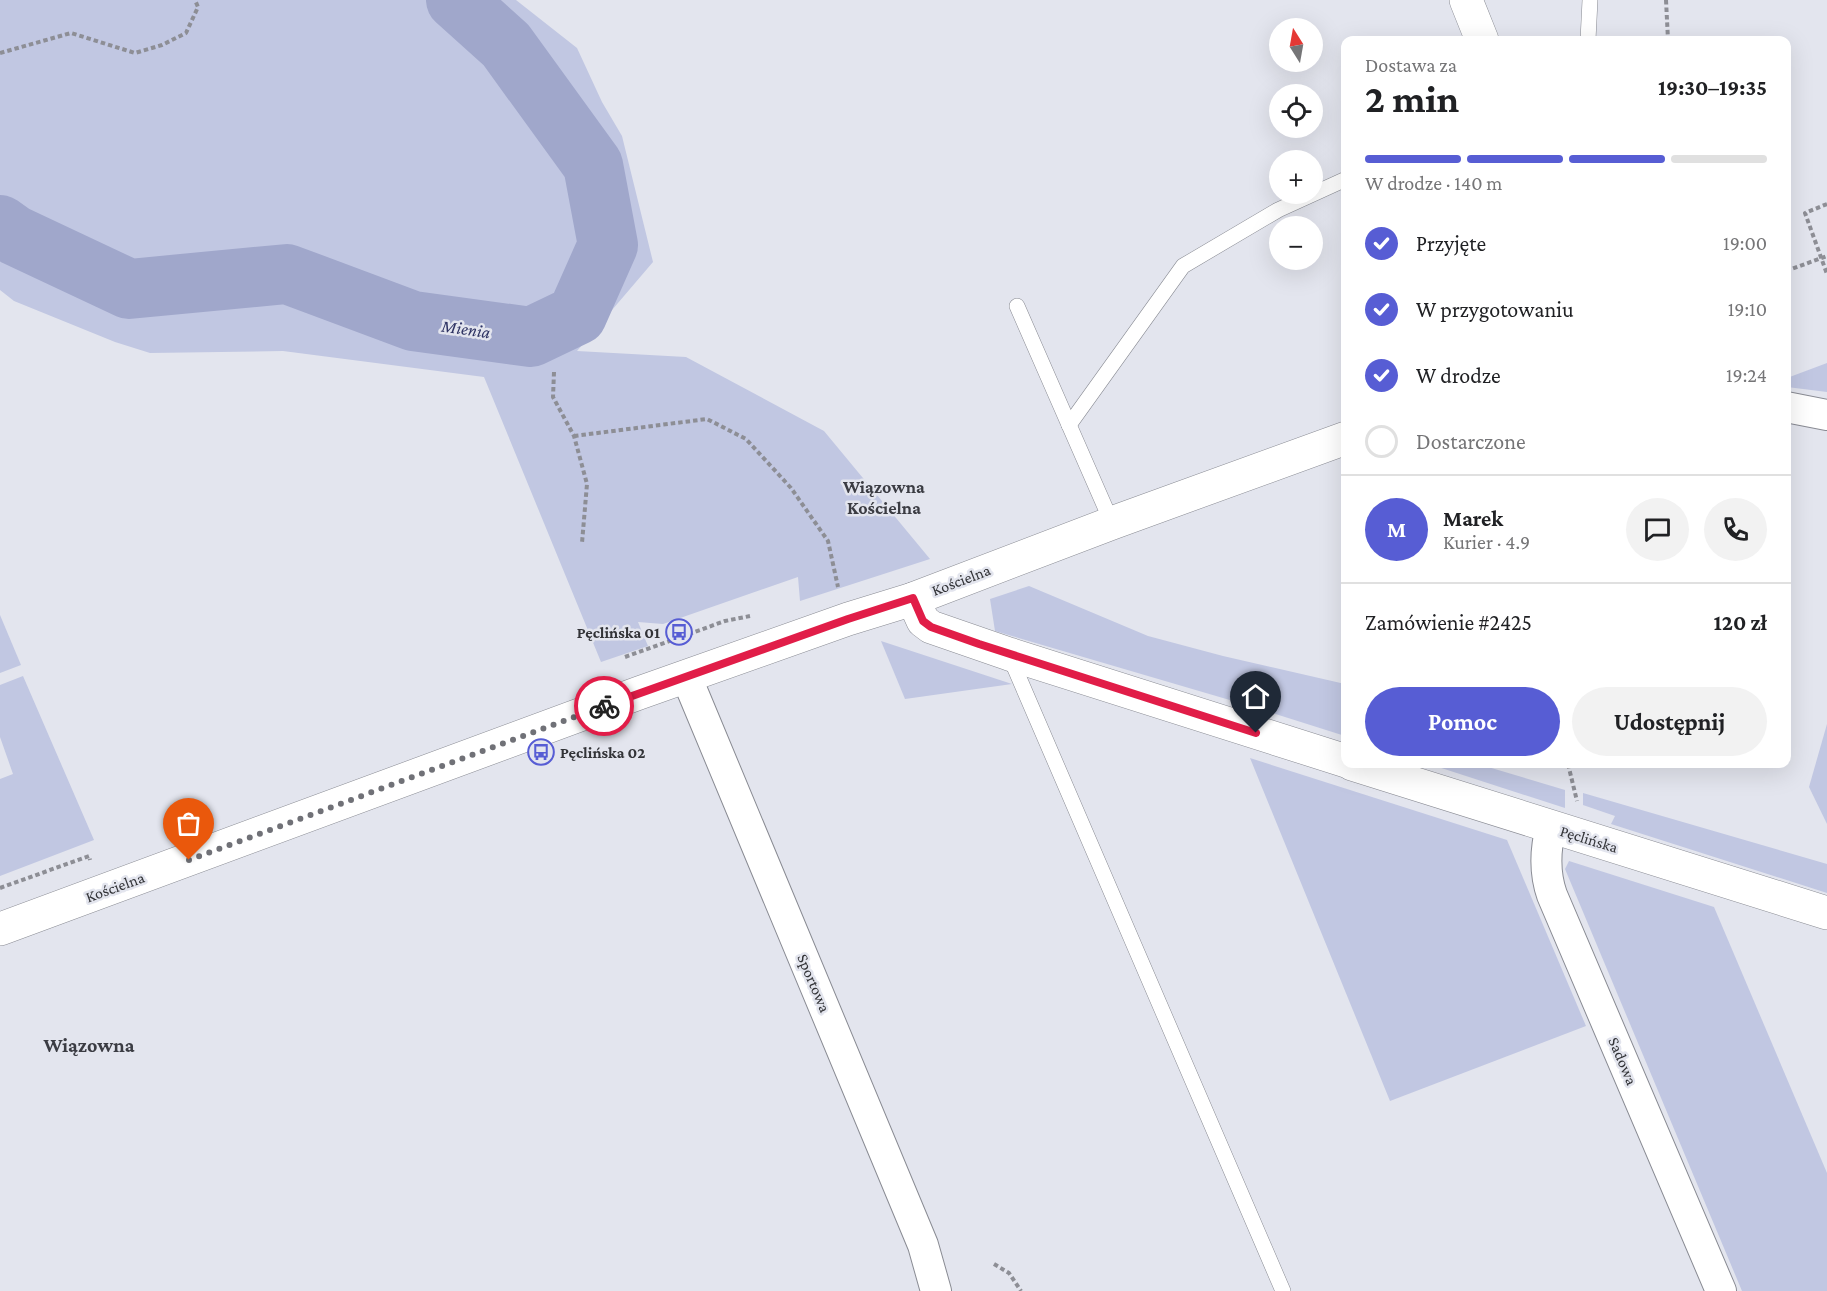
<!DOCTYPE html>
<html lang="pl">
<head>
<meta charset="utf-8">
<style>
  :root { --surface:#fff; --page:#f2f2f2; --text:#202124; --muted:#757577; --line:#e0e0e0; --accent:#575dd4 }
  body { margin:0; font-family:"Crimson Pro",serif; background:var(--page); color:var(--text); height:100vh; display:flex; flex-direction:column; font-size:22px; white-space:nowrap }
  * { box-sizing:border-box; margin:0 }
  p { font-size:20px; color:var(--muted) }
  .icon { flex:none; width:33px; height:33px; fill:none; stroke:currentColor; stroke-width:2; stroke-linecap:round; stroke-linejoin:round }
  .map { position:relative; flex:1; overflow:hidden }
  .details { position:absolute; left:1341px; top:36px; width:450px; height:732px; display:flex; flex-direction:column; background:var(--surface); border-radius:12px; box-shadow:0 6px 24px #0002 }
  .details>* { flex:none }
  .needle { width:39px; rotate:349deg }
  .fabs { position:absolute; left:1269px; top:18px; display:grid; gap:12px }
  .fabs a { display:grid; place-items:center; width:54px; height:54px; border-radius:50%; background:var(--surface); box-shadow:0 6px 24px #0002; font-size:30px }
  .pin { position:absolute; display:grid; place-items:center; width:51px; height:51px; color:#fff; margin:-62px -26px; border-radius:50% 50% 50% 0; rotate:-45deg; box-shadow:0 0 6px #0007 }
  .pin .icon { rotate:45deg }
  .courier { position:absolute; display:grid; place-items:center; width:60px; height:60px; margin:-30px; border:4px solid #e11d48; border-radius:50%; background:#fff; color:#222; box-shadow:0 2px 8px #0007 }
  .headline em { font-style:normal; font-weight:700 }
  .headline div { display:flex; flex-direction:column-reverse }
  .headline { display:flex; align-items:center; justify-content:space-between; height:102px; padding:0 24px }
  h1 { font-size:39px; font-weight:700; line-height:45px }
  .bar { display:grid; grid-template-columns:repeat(4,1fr); gap:9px 6px; align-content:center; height:72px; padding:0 24px }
  .bar i { height:8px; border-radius:4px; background:var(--line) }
  .bar .active { background:var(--accent) }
  .bar p { grid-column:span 4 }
  .line { display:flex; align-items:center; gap:15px; padding:0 24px; border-top:2px solid var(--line) }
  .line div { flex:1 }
  .round { display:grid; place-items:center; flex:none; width:63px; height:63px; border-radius:32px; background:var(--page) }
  ol { padding:0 24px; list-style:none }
  li { display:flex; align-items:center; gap:18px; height:66px }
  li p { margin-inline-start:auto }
  li .icon { padding:6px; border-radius:50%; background:var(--accent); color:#fff; stroke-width:4 }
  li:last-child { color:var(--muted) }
  li i { width:33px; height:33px; border:3px solid var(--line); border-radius:50% }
  .cta { display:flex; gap:12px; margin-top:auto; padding:12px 24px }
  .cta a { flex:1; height:69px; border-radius:36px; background:var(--accent); color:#fff; font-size:24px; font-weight:700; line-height:69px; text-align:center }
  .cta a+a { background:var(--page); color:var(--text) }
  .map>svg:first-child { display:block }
  .green { fill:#c1c7e2 }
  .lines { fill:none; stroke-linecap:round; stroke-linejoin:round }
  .river { stroke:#a0a7cb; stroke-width:60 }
  .service-casing { stroke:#898b93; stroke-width:16 }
  .minor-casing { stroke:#898b93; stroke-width:32 }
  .tertiary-casing { stroke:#898b93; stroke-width:34 }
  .path { stroke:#8d8e95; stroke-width:4; stroke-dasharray:4.5 3; stroke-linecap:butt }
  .service { stroke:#fff; stroke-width:15 }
  .minor { stroke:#fff; stroke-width:30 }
  .tertiary { stroke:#fff; stroke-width:33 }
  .done { stroke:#707177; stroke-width:6; stroke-dasharray:0 10.8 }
  .route { stroke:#e11d48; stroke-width:8 }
  .labels { text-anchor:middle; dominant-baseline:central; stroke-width:5; stroke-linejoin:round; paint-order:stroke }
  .street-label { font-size:16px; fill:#323337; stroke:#e3e5ee }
  .poi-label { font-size:16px; font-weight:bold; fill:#323337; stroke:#e3e5ee; text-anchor:end }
  .water-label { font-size:18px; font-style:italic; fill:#2e3363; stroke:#e3e5ee }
  .neighbourhood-label { font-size:18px; font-weight:bold; fill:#3b3c43; stroke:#e3e5ee }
  .quarter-label { font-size:20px; font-weight:bold; fill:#3b3c43; stroke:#e3e5ee }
</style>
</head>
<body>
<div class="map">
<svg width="1827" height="1291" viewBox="0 0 1827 1291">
  <rect width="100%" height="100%" fill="#e3e5ee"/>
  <g class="green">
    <polygon points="0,0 516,0 577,48 602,102 622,136 653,262 577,351 686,357 824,431 930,559 800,601 798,577 663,624 638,622 648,646 601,662 484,377 283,351 150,353 115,342 14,301 0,290"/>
    <polygon points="1827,363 1827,392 1787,387 1787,378"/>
    <polygon points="1029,586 1148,636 1223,656 1345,684 1345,736 1257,708 995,631 990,599"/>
    <polygon points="0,615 21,665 0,673"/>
    <polygon points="881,641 1012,684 905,699"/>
    <polygon points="23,676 94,840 0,876 0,779 13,774 0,737 0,685"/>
    <polygon points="1827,724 1827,824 1809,787"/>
    <polygon points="1250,758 1507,840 1586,1026 1390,1101"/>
    <polygon points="1429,764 1478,764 1565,790 1565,808"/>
    <polygon points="1583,793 1827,864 1827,893 1611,824 1615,816 1583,805"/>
    <polygon points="1569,861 1714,907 1827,1173 1827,1291 1742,1291 1565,869"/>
  </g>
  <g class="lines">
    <polyline class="river" points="0,225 14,235 129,289 287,274 413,321 531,337 577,315 608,245 593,165 506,45 456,0"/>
    <g class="service-casing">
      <g id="service">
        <polyline points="1588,40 1590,0"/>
        <polyline points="1017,306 1112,523"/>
        <polyline points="1069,425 1183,266 1278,210 1346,179"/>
        <polyline points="1010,657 1283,1291"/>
      </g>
    </g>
    <g class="minor-casing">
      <g id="minor">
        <polyline points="1786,407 1827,415"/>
        <polyline points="686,676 923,1245 936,1291"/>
        <path d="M1551,827C1545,850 1544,872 1552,895L1721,1291"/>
      </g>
    </g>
    <g class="tertiary-casing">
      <g id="tertiary">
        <polyline points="1466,0 1482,40"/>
        <polyline points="913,599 923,621 931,627 1009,654 1346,761"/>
        <polyline points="1352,764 1827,913"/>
        <polyline points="0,929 639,693 848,619 913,599 1112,523 1346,438"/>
      </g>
    </g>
    <g class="path">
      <polyline points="1666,0 1668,40"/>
      <polyline points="0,53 71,33 135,53 162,45 186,33 198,7 195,0"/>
      <polyline points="1827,204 1805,213 1827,274"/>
      <polyline points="1786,271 1827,256"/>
      <polyline points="554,372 553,397 574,436 587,484 582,543"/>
      <polyline points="574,436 707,419 746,439 791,488 828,541 838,587"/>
      <polyline points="625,657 725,621 750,616"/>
      <polyline points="1568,764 1577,801"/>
      <polyline points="0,888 89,856 90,860"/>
      <polyline points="994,1264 1009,1273 1021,1291"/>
    </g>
    <use href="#service" class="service"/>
    <use href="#minor" class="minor"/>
    <use href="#tertiary" class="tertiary"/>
  </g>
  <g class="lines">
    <polyline class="done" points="189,860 604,706"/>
    <polyline class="route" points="604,706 848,619 913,598 923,621 931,627 979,644 1256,733"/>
  </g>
  <defs>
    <g id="bus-ring" transform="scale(1.35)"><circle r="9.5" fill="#e3e5ee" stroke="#575dd4" stroke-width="1.5"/><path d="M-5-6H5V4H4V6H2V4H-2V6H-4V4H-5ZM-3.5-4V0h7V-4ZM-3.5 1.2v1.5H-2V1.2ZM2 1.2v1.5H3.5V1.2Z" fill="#575dd4"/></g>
  </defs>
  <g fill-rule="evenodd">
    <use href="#bus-ring" x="679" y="632"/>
    <use href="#bus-ring" x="541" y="752"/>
  </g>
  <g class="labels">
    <g class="street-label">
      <text transform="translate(961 580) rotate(-21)">Kościelna</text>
      <text transform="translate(1589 839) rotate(17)">Pęclińska</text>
      <text transform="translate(115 887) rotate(-20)">Kościelna</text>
      <text transform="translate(814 983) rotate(67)">Sportowa</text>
      <text transform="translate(1623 1061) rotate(67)">Sadowa</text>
    </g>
    <g class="poi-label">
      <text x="660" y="632">Pęclińska 01</text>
      <text x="560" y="752" text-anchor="start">Pęclińska 02</text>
    </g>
    <g class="water-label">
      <text transform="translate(466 329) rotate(8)">Mienia</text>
    </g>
    <g class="neighbourhood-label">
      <text x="884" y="487">Wiązowna<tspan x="884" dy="21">Kościelna</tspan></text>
    </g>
    <g class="quarter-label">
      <text x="89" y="1045">Wiązowna</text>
    </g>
  </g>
</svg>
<div class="fabs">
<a><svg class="needle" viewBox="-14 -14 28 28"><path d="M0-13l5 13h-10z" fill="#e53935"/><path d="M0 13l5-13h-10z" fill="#757577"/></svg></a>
<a><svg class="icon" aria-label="locate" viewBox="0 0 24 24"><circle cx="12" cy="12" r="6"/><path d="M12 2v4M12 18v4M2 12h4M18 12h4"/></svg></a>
<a>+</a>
<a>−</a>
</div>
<div class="pin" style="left:189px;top:860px;background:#ea580c"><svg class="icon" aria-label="bag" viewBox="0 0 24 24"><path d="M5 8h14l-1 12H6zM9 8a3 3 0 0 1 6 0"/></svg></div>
<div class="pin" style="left:1256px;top:733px;background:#1f2937"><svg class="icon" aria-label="home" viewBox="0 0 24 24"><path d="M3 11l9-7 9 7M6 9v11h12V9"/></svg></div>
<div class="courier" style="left:604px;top:706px"><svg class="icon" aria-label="bike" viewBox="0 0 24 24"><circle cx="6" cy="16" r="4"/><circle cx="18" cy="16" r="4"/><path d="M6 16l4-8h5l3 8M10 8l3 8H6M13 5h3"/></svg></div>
<section class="details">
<div class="headline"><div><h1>2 min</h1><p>Dostawa za</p></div><em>19:30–19:35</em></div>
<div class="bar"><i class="active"></i><i class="active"></i><i class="active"></i><i></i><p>W drodze · 140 m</p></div>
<ol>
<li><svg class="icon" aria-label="check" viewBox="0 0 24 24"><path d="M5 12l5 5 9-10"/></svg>Przyjęte<p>19:00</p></li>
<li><svg class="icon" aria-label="check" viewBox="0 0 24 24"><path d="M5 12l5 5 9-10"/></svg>W przygotowaniu<p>19:10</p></li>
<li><svg class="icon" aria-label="check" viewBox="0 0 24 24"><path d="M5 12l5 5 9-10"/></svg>W drodze<p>19:24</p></li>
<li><i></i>Dostarczone</li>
</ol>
<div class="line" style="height:108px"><b class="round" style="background:var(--accent);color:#fff">M</b><div><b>Marek</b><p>Kurier · 4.9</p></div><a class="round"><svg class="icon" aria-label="chat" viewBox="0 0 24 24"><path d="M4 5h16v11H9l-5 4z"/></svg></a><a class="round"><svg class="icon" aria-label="phone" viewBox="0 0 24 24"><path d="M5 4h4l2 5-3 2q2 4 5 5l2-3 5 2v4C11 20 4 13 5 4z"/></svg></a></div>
<div class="line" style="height:78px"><div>Zamówienie #2425</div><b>120 zł</b></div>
<div class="cta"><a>Pomoc</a><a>Udostępnij</a></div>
</section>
</div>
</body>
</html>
